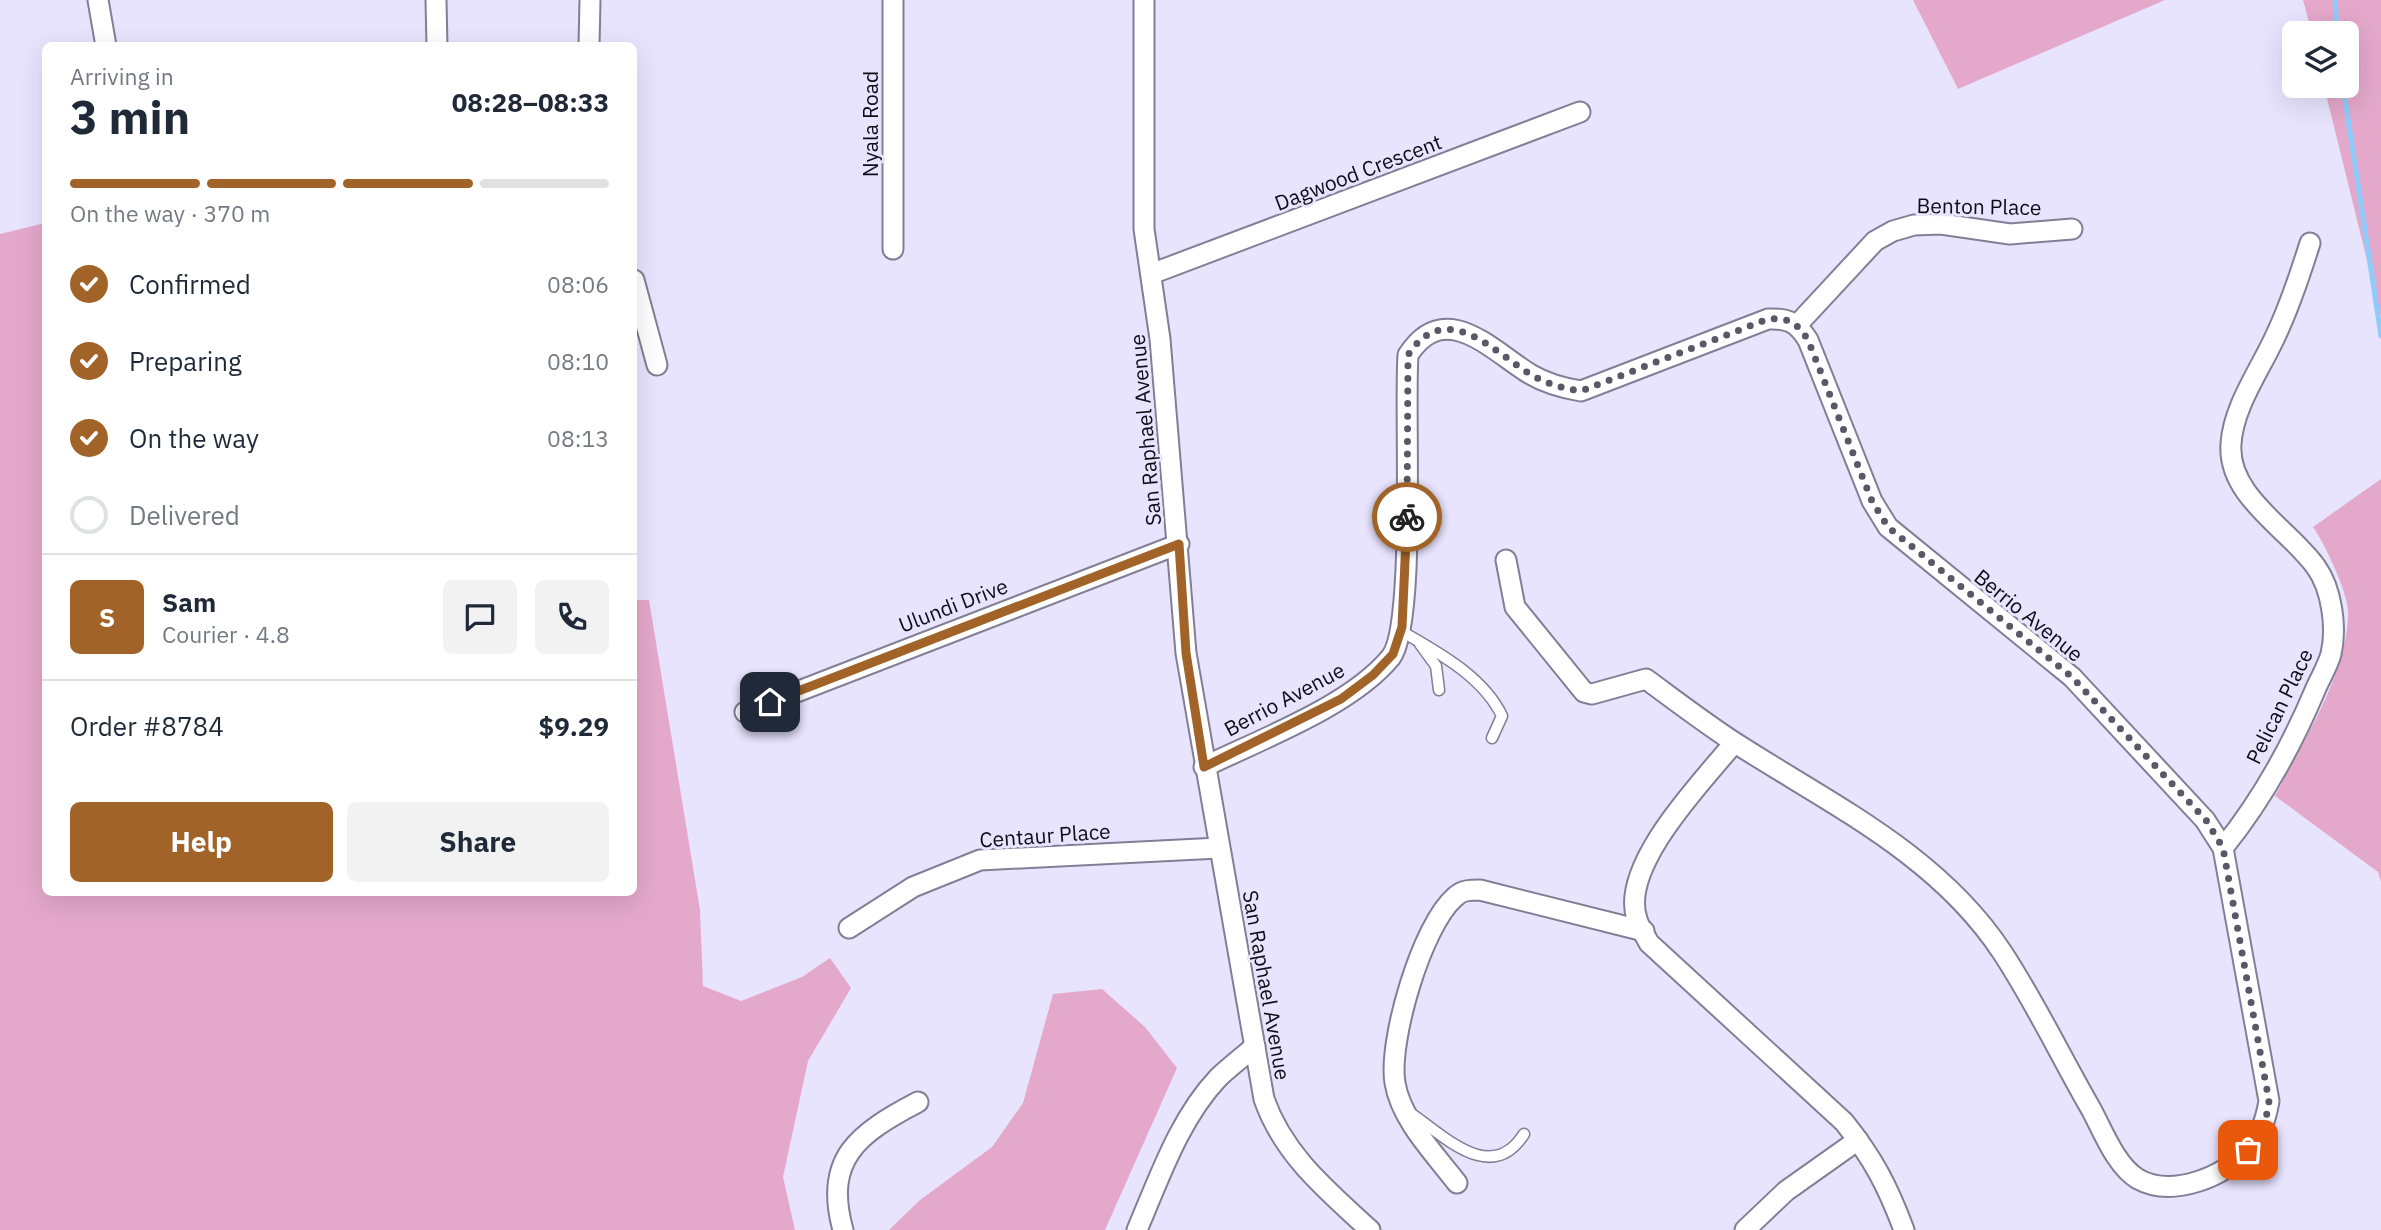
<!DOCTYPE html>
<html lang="en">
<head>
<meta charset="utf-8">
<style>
  :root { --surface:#fff; --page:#f2f2f3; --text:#1f2937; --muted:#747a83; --line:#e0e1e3; --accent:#a16328 }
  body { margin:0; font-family:"IBM Plex Sans",sans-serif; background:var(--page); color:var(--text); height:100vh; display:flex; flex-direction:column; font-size:26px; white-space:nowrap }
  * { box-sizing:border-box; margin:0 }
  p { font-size:23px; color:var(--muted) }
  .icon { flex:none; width:38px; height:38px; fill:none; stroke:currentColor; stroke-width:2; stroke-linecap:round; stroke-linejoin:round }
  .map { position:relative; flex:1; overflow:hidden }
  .details { position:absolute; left:42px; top:42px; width:595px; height:854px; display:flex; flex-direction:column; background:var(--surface); border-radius:10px; box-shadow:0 7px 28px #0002 }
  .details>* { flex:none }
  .buttons { position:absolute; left:2282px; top:21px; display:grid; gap:14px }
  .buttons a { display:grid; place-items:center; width:77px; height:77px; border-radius:10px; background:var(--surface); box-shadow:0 7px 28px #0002; font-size:35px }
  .pin { position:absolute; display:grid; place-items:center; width:60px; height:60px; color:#fff; margin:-30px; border-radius:14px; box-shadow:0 4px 10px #0006 }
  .courier { position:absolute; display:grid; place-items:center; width:70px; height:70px; margin:-35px; border:5px solid #a16328; border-radius:50%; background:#fff; color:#222; box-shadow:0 2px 9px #0007 }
  .summary em { font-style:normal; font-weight:700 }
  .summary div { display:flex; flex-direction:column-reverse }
  .summary { display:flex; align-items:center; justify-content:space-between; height:119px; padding:0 28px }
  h1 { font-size:46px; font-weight:700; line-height:52px }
  .bar { display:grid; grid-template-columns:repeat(4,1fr); gap:10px 7px; align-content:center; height:84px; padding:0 28px }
  .bar i { height:9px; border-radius:5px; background:var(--line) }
  .bar .current { background:var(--accent) }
  .bar p { grid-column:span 4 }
  .line { display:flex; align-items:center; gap:18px; padding:0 28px; border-top:2px solid var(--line) }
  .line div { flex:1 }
  .round { display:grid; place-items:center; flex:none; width:74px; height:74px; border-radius:10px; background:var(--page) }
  ol { padding:0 28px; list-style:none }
  li { display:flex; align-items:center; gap:21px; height:77px }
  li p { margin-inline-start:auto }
  li .icon { padding:7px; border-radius:50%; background:var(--accent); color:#fff; stroke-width:4 }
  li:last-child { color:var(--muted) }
  li i { width:38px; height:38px; border:4px solid var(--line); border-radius:50% }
  .button { display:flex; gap:14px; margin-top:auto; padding:14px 28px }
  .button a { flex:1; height:80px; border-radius:10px; background:var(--accent); color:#fff; font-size:28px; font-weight:700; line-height:80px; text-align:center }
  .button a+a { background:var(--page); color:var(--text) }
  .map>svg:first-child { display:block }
  .green { fill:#e4a8cb }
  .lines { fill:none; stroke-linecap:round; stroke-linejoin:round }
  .stream { stroke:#8ecdfb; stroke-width:5 }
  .lane-casing { stroke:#827e96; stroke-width:13 }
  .street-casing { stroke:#827e96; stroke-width:23 }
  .lane { stroke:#fff; stroke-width:10 }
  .street { stroke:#fff; stroke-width:19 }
  .done { stroke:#5a5867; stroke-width:7; stroke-dasharray:0 12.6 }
  .route { stroke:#a16328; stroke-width:9 }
  .labels { text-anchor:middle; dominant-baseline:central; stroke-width:6; stroke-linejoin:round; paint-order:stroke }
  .street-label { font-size:21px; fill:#0e0d15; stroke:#e8e4fe }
</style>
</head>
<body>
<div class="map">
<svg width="2381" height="1230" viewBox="0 0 2381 1230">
  <rect width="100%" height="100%" fill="#e8e4fe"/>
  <g class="green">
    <polygon points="1913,0 2165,0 1958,89"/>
    <polygon points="2303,0 2381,0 2381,317 2324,86 2347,86 2347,33 2312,33"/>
    <polygon points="45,223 46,892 634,892 634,600 649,600 700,910 703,986 741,1001 802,977 830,958 851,988 808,1061 783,1177 795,1230 0,1230 0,234"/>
    <path d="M2381,479V882L2378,872L2275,796C2302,742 2349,672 2348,611C2347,591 2325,544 2313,527Z"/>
    <polygon points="1102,989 1145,1027 1177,1068 1105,1230 889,1230 920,1200 992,1147 1023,1103 1053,994"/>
  </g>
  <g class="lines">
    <g class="stream">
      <polyline points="2335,0 2337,33"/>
      <polyline points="2343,86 2381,336"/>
    </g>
    <g class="lane-casing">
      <g id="lane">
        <path d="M1401,631C1437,652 1483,676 1502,716L1492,738"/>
        <polyline points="1420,644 1436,666 1439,690"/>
        <path d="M1412,1114C1445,1137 1492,1185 1524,1134"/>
      </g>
    </g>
    <g class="street-casing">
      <g id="street">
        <polyline points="98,0 106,46"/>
        <polyline points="436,0 437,46"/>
        <polyline points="893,0 893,249"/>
        <path d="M1144,0V229L1160,339L1186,653L1264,1099C1284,1156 1328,1191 1370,1230"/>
        <polyline points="589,46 590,0"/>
        <polyline points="1151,274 1580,112"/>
        <polyline points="634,280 657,365"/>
        <polyline points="1798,324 1875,241 1893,231 1914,225 1941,224 2010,234 2072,229"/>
        <polyline points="745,712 1179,544"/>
        <path d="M1734,743C1703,781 1619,866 1637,919C1639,927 1645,935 1649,943L1844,1122C1873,1158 1888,1187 1904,1230"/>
        <path d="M1204,767C1261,739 1351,706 1391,657C1416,625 1404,409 1408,355C1445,298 1491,350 1530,374C1547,384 1562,388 1581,391L1768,319C1789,318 1797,323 1808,340L1872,501L1888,527L2072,677L2205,820L2223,848L2269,1101C2266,1119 2261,1135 2249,1149C2225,1177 2172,1198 2138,1179C2116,1166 2103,1131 2091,1109C2061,1057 2035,1002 2002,952C1938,855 1832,805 1737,744C1706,724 1676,701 1646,679L1592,694L1584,692L1515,607L1506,560"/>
        <path d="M2223,848C2261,801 2293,743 2316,688C2321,677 2328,665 2331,654C2337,628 2332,589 2316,567C2289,529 2227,496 2231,444C2233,407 2260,370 2275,337C2290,306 2300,275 2310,243"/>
        <polyline points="849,928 913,887 980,860 1219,848"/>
        <path d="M1457,1183C1435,1154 1401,1120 1395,1083C1388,1041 1422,925 1455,897C1462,890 1470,890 1480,890L1644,931"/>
        <path d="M843,1230C823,1158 859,1133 918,1102"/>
        <path d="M1137,1230C1159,1179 1179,1119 1218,1078C1229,1067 1243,1057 1255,1046"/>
        <polyline points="1745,1230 1786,1191 1858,1140"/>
      </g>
    </g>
    <use href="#lane" class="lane"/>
    <use href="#street" class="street"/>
  </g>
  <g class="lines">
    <path class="done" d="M1407,517L1408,355C1445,298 1492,350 1530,374C1547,384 1562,388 1581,391L1768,319C1789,317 1797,323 1808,340L1872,501L1888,527L2072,677L2206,820L2223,848L2269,1101L2265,1124L2248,1150"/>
    <polyline class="route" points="770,702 1179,544 1186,653 1204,767 1341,699 1373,675 1393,654 1402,627 1407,517"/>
  </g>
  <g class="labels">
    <g class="street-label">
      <text transform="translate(870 124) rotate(-90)">Nyala Road</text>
      <text transform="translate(1358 172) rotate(-21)">Dagwood Crescent</text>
      <text transform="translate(1979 206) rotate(1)">Benton Place</text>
      <text transform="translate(1145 430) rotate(-95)">San Raphael Avenue</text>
      <text transform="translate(953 605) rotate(-21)">Ulundi Drive</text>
      <text transform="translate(2029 615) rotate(39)">Berrio Avenue</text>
      <text transform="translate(1284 699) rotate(-28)">Berrio Avenue</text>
      <text transform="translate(2279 706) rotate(-64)">Pelican Place</text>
      <text transform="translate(1045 835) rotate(-4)">Centaur Place</text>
      <text transform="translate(1267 985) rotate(80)">San Raphael Avenue</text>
    </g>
  </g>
</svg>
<div class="buttons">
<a><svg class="icon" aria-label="layers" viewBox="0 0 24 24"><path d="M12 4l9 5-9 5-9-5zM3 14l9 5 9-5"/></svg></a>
</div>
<div class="pin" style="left:2248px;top:1150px;background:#ea580c"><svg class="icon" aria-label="bag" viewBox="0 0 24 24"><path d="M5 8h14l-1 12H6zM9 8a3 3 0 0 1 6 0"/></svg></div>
<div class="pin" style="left:770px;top:702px;background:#1f2937"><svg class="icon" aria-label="home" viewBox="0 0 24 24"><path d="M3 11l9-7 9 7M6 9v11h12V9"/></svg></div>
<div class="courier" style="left:1407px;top:517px"><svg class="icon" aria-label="bike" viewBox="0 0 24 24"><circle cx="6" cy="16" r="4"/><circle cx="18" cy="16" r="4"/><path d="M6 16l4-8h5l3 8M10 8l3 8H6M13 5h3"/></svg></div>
<section class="details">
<div class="summary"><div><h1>3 min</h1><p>Arriving in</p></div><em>08:28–08:33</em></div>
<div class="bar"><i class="current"></i><i class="current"></i><i class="current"></i><i></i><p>On the way · 370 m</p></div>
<ol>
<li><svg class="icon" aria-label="check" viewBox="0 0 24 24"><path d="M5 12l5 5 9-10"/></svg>Confirmed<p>08:06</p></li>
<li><svg class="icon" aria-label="check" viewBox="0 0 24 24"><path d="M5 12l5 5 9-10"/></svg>Preparing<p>08:10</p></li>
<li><svg class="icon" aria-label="check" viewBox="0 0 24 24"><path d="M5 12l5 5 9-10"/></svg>On the way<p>08:13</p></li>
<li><i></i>Delivered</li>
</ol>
<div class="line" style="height:126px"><b class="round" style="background:var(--accent);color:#fff">S</b><div><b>Sam</b><p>Courier · 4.8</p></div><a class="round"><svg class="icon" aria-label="chat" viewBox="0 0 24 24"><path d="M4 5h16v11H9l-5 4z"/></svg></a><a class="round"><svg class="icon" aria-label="phone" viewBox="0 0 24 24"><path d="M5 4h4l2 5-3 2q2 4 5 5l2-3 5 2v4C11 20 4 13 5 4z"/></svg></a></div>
<div class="line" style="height:91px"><div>Order #8784</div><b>$9.29</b></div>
<div class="button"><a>Help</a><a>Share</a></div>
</section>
</div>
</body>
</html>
